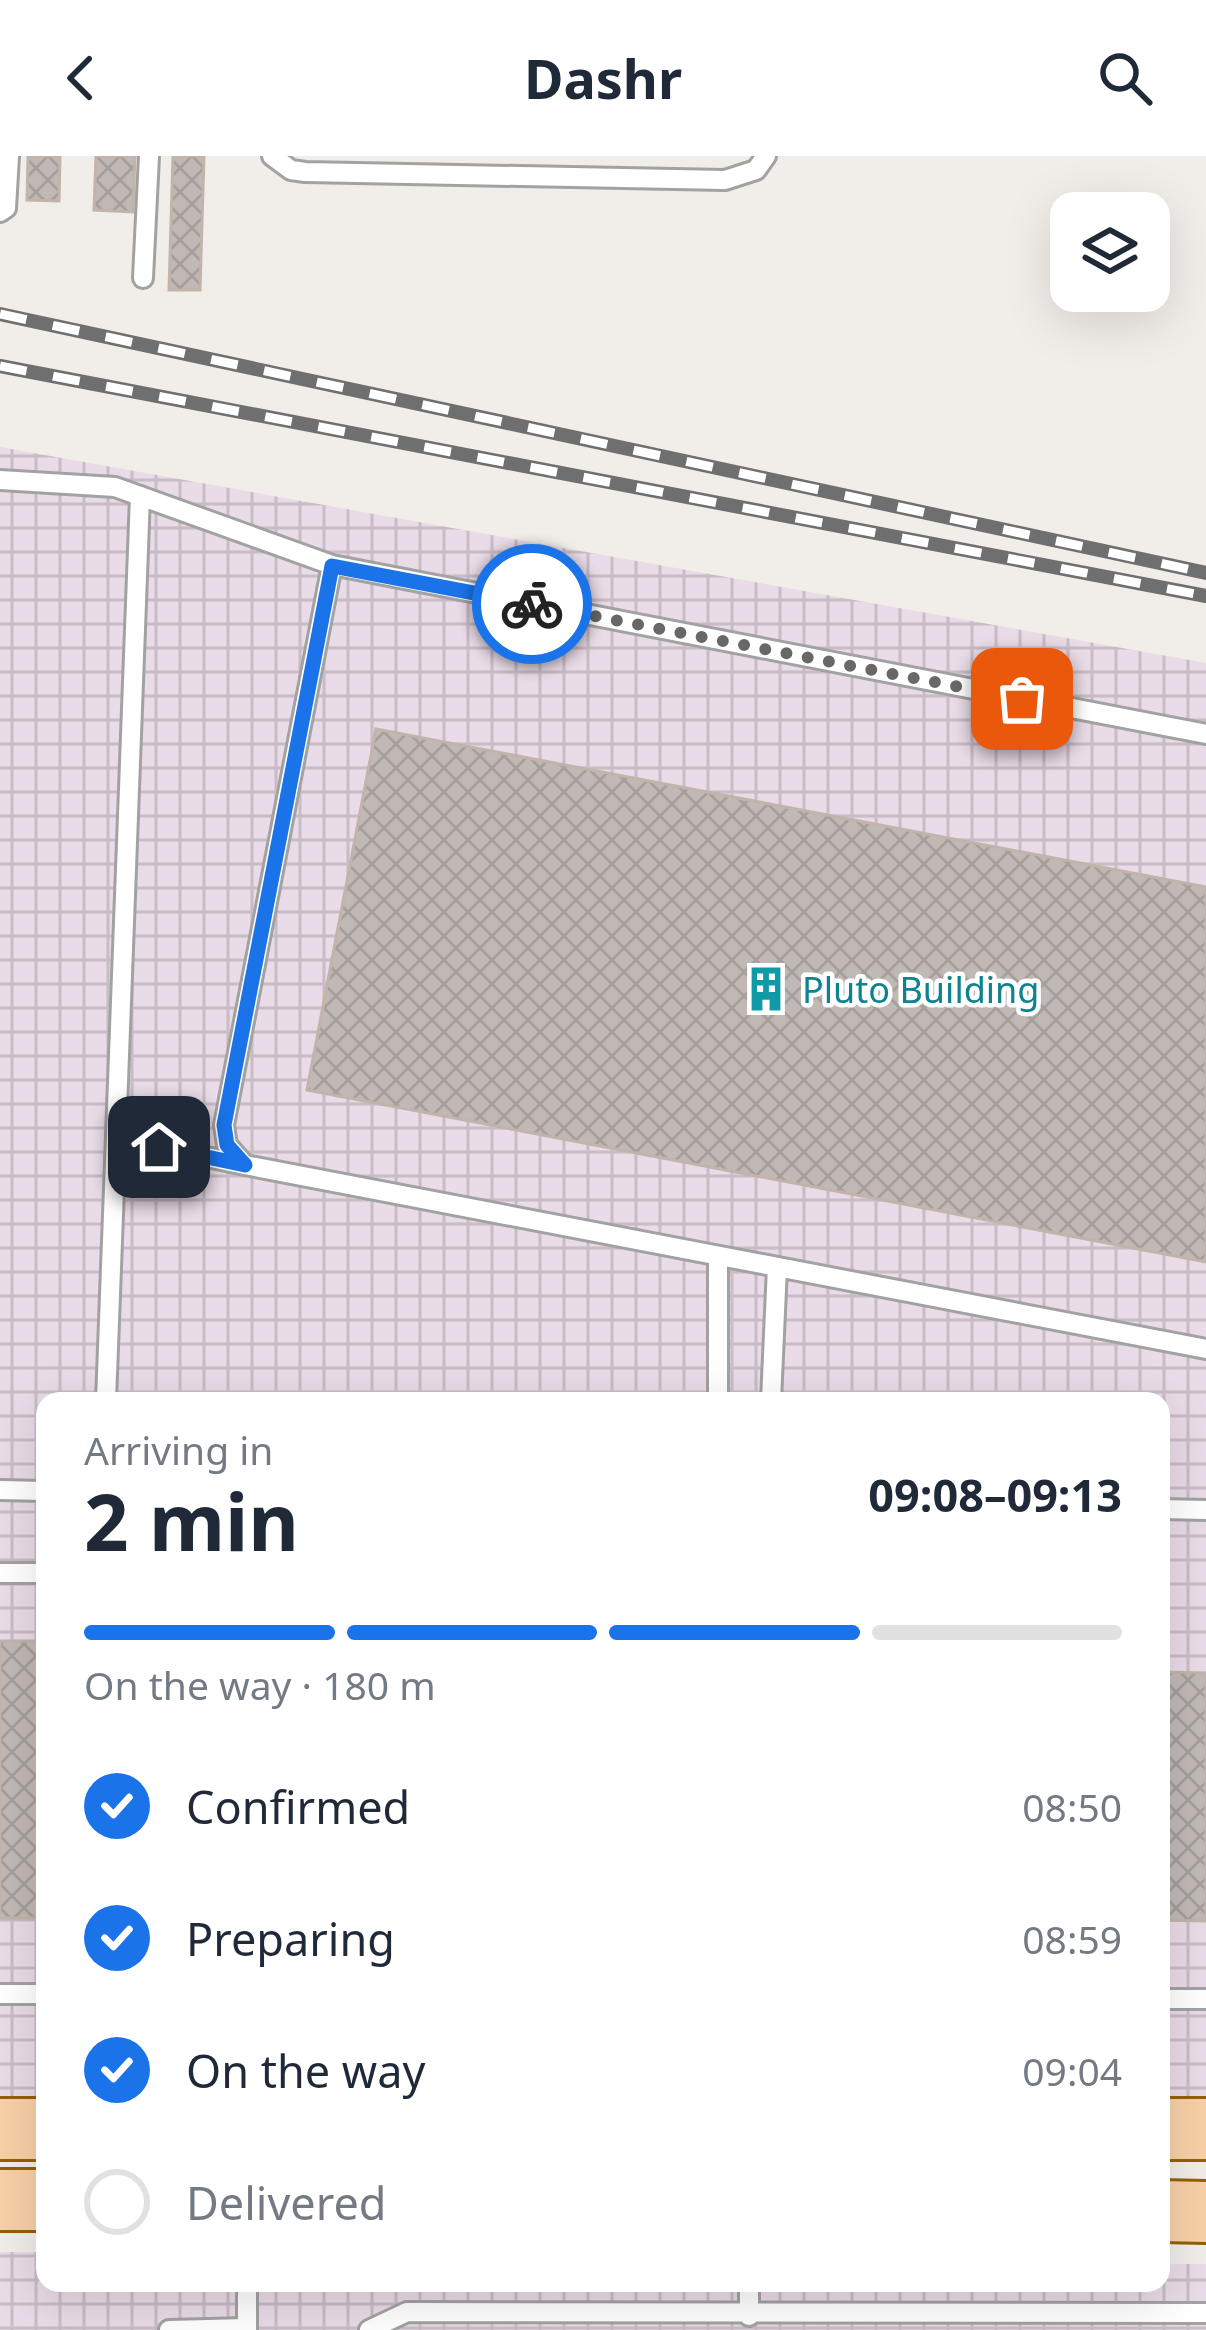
<!DOCTYPE html>
<html lang="en">
<head>
<meta charset="utf-8">
<style>
  :root { --surface:#fff; --page:#f2f2f3; --text:#1f2937; --muted:#747a83; --line:#e0e1e3; --accent:#1a73e8 }
  body { margin:0; font-family:"Noto Sans",sans-serif; background:var(--page); color:var(--text); height:100vh; display:flex; flex-direction:column; font-size:45px; white-space:nowrap }
  * { box-sizing:border-box; margin:0 }
  p { font-size:39px; color:var(--muted) }
  .icon { flex:none; width:66px; height:66px; fill:none; stroke:currentColor; stroke-width:2; stroke-linecap:round; stroke-linejoin:round }
  .map { position:relative; flex:1; overflow:hidden }
  .details { position:absolute; left:36px; top:1236px; width:1134px; height:900px; display:flex; flex-direction:column; background:var(--surface); border-radius:24px; box-shadow:0 12px 48px #0002 }
  .details>* { flex:none }
  .buttons { position:absolute; left:1050px; top:36px; display:grid; gap:24px }
  .buttons a { display:grid; place-items:center; width:120px; height:120px; border-radius:24px; background:var(--surface); box-shadow:0 12px 48px #0002; font-size:60px }
  .pin { position:absolute; display:grid; place-items:center; width:102px; height:102px; color:#fff; margin:-51px; border-radius:24px; box-shadow:0 6px 18px #0006 }
  .courier { position:absolute; display:grid; place-items:center; width:120px; height:120px; margin:-60px; border:9px solid #1a73e8; border-radius:50%; background:#fff; color:#222; box-shadow:0 3px 15px #0007 }
  .summary em { font-style:normal; font-weight:700 }
  .summary div { display:flex; flex-direction:column-reverse }
  .summary { display:flex; align-items:center; justify-content:space-between; height:204px; padding:0 48px }
  h1 { font-size:78px; font-weight:700; line-height:90px }
  .bar { display:grid; grid-template-columns:repeat(4,1fr); gap:18px 12px; align-content:center; height:144px; padding:0 48px }
  .bar i { height:15px; border-radius:9px; background:var(--line) }
  .bar .active { background:var(--accent) }
  .bar p { grid-column:span 4 }
  ol { padding:0 48px; list-style:none }
  li { display:flex; align-items:center; gap:36px; height:132px }
  li p { margin-inline-start:auto }
  li .icon { padding:12px; border-radius:50%; background:var(--accent); color:#fff; stroke-width:4 }
  li:last-child { color:var(--muted) }
  li i { width:66px; height:66px; border:6px solid var(--line); border-radius:50% }
  header { display:flex; justify-content:space-between; align-items:center; height:156px; padding:0 48px; background:var(--surface); font-size:54px; font-weight:700 }
  .map>svg:first-child { display:block }
  .industrial { fill:url(#industrial-grid) }
  .building { fill:url(#building-cross-hatch); stroke:#c2b4ab; stroke-width:3 }
  .lines { fill:none; stroke-linecap:round; stroke-linejoin:round }
  .service-casing { stroke:#a2a2a2; stroke-width:24 }
  .primary-casing { stroke:#955f09; stroke-width:66 }
  .service { stroke:#fff; stroke-width:18 }
  .primary { stroke:#f7d0a7; stroke-width:60 }
  .rail-casing { stroke:#6f6f6f; stroke-width:14 }
  .rail { stroke:#fff; stroke-width:9; stroke-dasharray:27; stroke-linecap:butt }
  .done { stroke:#6a6867; stroke-width:12; stroke-dasharray:0 21.6 }
  .route { stroke:#1a73e8; stroke-width:15 }
  .labels { text-anchor:middle; dominant-baseline:central; stroke-width:9; stroke-linejoin:round; paint-order:stroke }
  .culture-label { font-size:36px; fill:#0d838f; stroke:#fff; text-anchor:start }
</style>
</head>
<body>
<header><svg class="icon" aria-label="back" viewBox="0 0 24 24"><path d="M15 5l-7 7 7 7"/></svg>Dashr<svg class="icon" aria-label="search" viewBox="0 0 24 24"><circle cx="10" cy="10" r="6"/><path d="M15 15l6 6"/></svg></header>
<div class="map">
<svg width="1206" height="2174" viewBox="0 0 1206 2174">
  <defs>
    <pattern id="industrial-grid" width="8" height="8" patternUnits="userSpaceOnUse" patternTransform="scale(3)"><rect width="8" height="8" fill="#e9dbe7"/><path d="M0 4h8M4 0v8" fill="none" stroke="#c8bcc6"/></pattern>
    <pattern id="building-cross-hatch" width="8" height="8" patternUnits="userSpaceOnUse" patternTransform="scale(3)"><rect width="8" height="8" fill="#c1b9b5"/><path d="M0 0l8 8M0 8l8-8" fill="none" stroke="#a69f9b"/></pattern>
  </defs>
  <rect width="100%" height="100%" fill="#f1ede8"/>
  <g class="industrial">
    <polygon points="0,291 1206,507 1206,1948 1161,1947 1161,1245 45,1245 45,1945 0,1945"/>
    <polygon points="0,2096 45,2096 45,2127 1161,2127 1161,2108 1206,2108 1206,2174 0,2174"/>
  </g>
  <g class="building">
    <polygon points="28,0 60,0 59,45 27,44"/>
    <polygon points="96,0 135,0 133,56 94,54"/>
    <polygon points="173,0 204,0 200,134 169,134"/>
    <polygon points="376,573 1206,731 1206,1106 307,934"/>
    <rect x="0" y="1485" width="45" height="277"/>
    <polygon points="1161,1516 1206,1517 1206,1765 1161,1764"/>
  </g>
  <g class="lines">
    <g class="service-casing">
      <g id="service">
        <polyline points="272,0 291,14 305,16 725,24 756,14 766,0"/>
        <polyline points="0,56 6,52 9,0"/>
        <polyline points="143,122 149,0"/>
        <polyline points="0,324 115,331 332,409 1206,578"/>
        <polyline points="332,409 224,969 227,989 245,1009 1206,1193"/>
        <polyline points="116,982 245,1009"/>
        <polyline points="718,1100 718,1245"/>
        <polyline points="106,1245 140,340"/>
        <polyline points="771,1245 777,1111"/>
        <polyline points="0,1334 45,1335"/>
        <polyline points="1161,1353 1206,1354"/>
        <polyline points="0,1417 45,1417"/>
        <polyline points="0,1838 45,1838"/>
        <polyline points="1161,1843 1206,1843"/>
        <polyline points="749,2160 749,2127"/>
        <polyline points="169,2174 247,2172"/>
        <polyline points="247,2174 247,2127"/>
        <polyline points="369,2174 407,2156 1206,2157"/>
      </g>
    </g>
    <g class="primary-casing">
      <g id="primary">
        <polyline points="0,1973 45,1973"/>
        <polyline points="1161,1973 1206,1973"/>
        <polyline points="0,2044 45,2044"/>
        <polyline points="1161,2055 1206,2056"/>
      </g>
    </g>
    <use href="#service" class="service"/>
    <use href="#primary" class="primary"/>
    <g class="rail-casing">
      <g id="rail">
        <polyline points="0,158 1206,417"/>
        <polyline points="0,210 1206,440"/>
      </g>
    </g>
    <use href="#rail" class="rail"/>
  </g>
  <g class="lines">
    <polyline class="done" points="532,448 1022,543"/>
    <polyline class="route" points="159,991 245,1009 227,989 224,969 332,410 532,448"/>
  </g>
  <defs>
    <g id="building-bare" transform="scale(3.6)"><path d="M-4-6H4V6H1V3H-1V6H-4ZM-2.5-4.3h1.7v1.8h-1.7ZM.8-4.3h1.7v1.8H.8ZM-2.5-1h1.7V.8h-1.7ZM.8-1h1.7V.8H.8Z" fill="#0f9aa8" stroke="#fff" stroke-width="2.5" paint-order="stroke"/></g>
  </defs>
  <g fill-rule="evenodd">
    <use href="#building-bare" x="766" y="833"/>
  </g>
  <g class="labels">
    <g class="culture-label">
      <text x="802" y="833">Pluto Building</text>
    </g>
  </g>
</svg>
<div class="buttons">
<a><svg class="icon" aria-label="layers" viewBox="0 0 24 24"><path d="M12 4l9 5-9 5-9-5zM3 14l9 5 9-5"/></svg></a>
</div>
<div class="pin" style="left:1022px;top:543px;background:#ea580c"><svg class="icon" aria-label="bag" viewBox="0 0 24 24"><path d="M5 8h14l-1 12H6zM9 8a3 3 0 0 1 6 0"/></svg></div>
<div class="pin" style="left:159px;top:991px;background:#1f2937"><svg class="icon" aria-label="home" viewBox="0 0 24 24"><path d="M3 11l9-7 9 7M6 9v11h12V9"/></svg></div>
<div class="courier" style="left:532px;top:448px"><svg class="icon" aria-label="bike" viewBox="0 0 24 24"><circle cx="6" cy="16" r="4"/><circle cx="18" cy="16" r="4"/><path d="M6 16l4-8h5l3 8M10 8l3 8H6M13 5h3"/></svg></div>
<section class="details">
<div class="summary"><div><h1>2 min</h1><p>Arriving in</p></div><em>09:08–09:13</em></div>
<div class="bar"><i class="active"></i><i class="active"></i><i class="active"></i><i></i><p>On the way · 180 m</p></div>
<ol>
<li><svg class="icon" aria-label="check" viewBox="0 0 24 24"><path d="M5 12l5 5 9-10"/></svg>Confirmed<p>08:50</p></li>
<li><svg class="icon" aria-label="check" viewBox="0 0 24 24"><path d="M5 12l5 5 9-10"/></svg>Preparing<p>08:59</p></li>
<li><svg class="icon" aria-label="check" viewBox="0 0 24 24"><path d="M5 12l5 5 9-10"/></svg>On the way<p>09:04</p></li>
<li><i></i>Delivered</li>
</ol>
</section>
</div>
</body>
</html>
